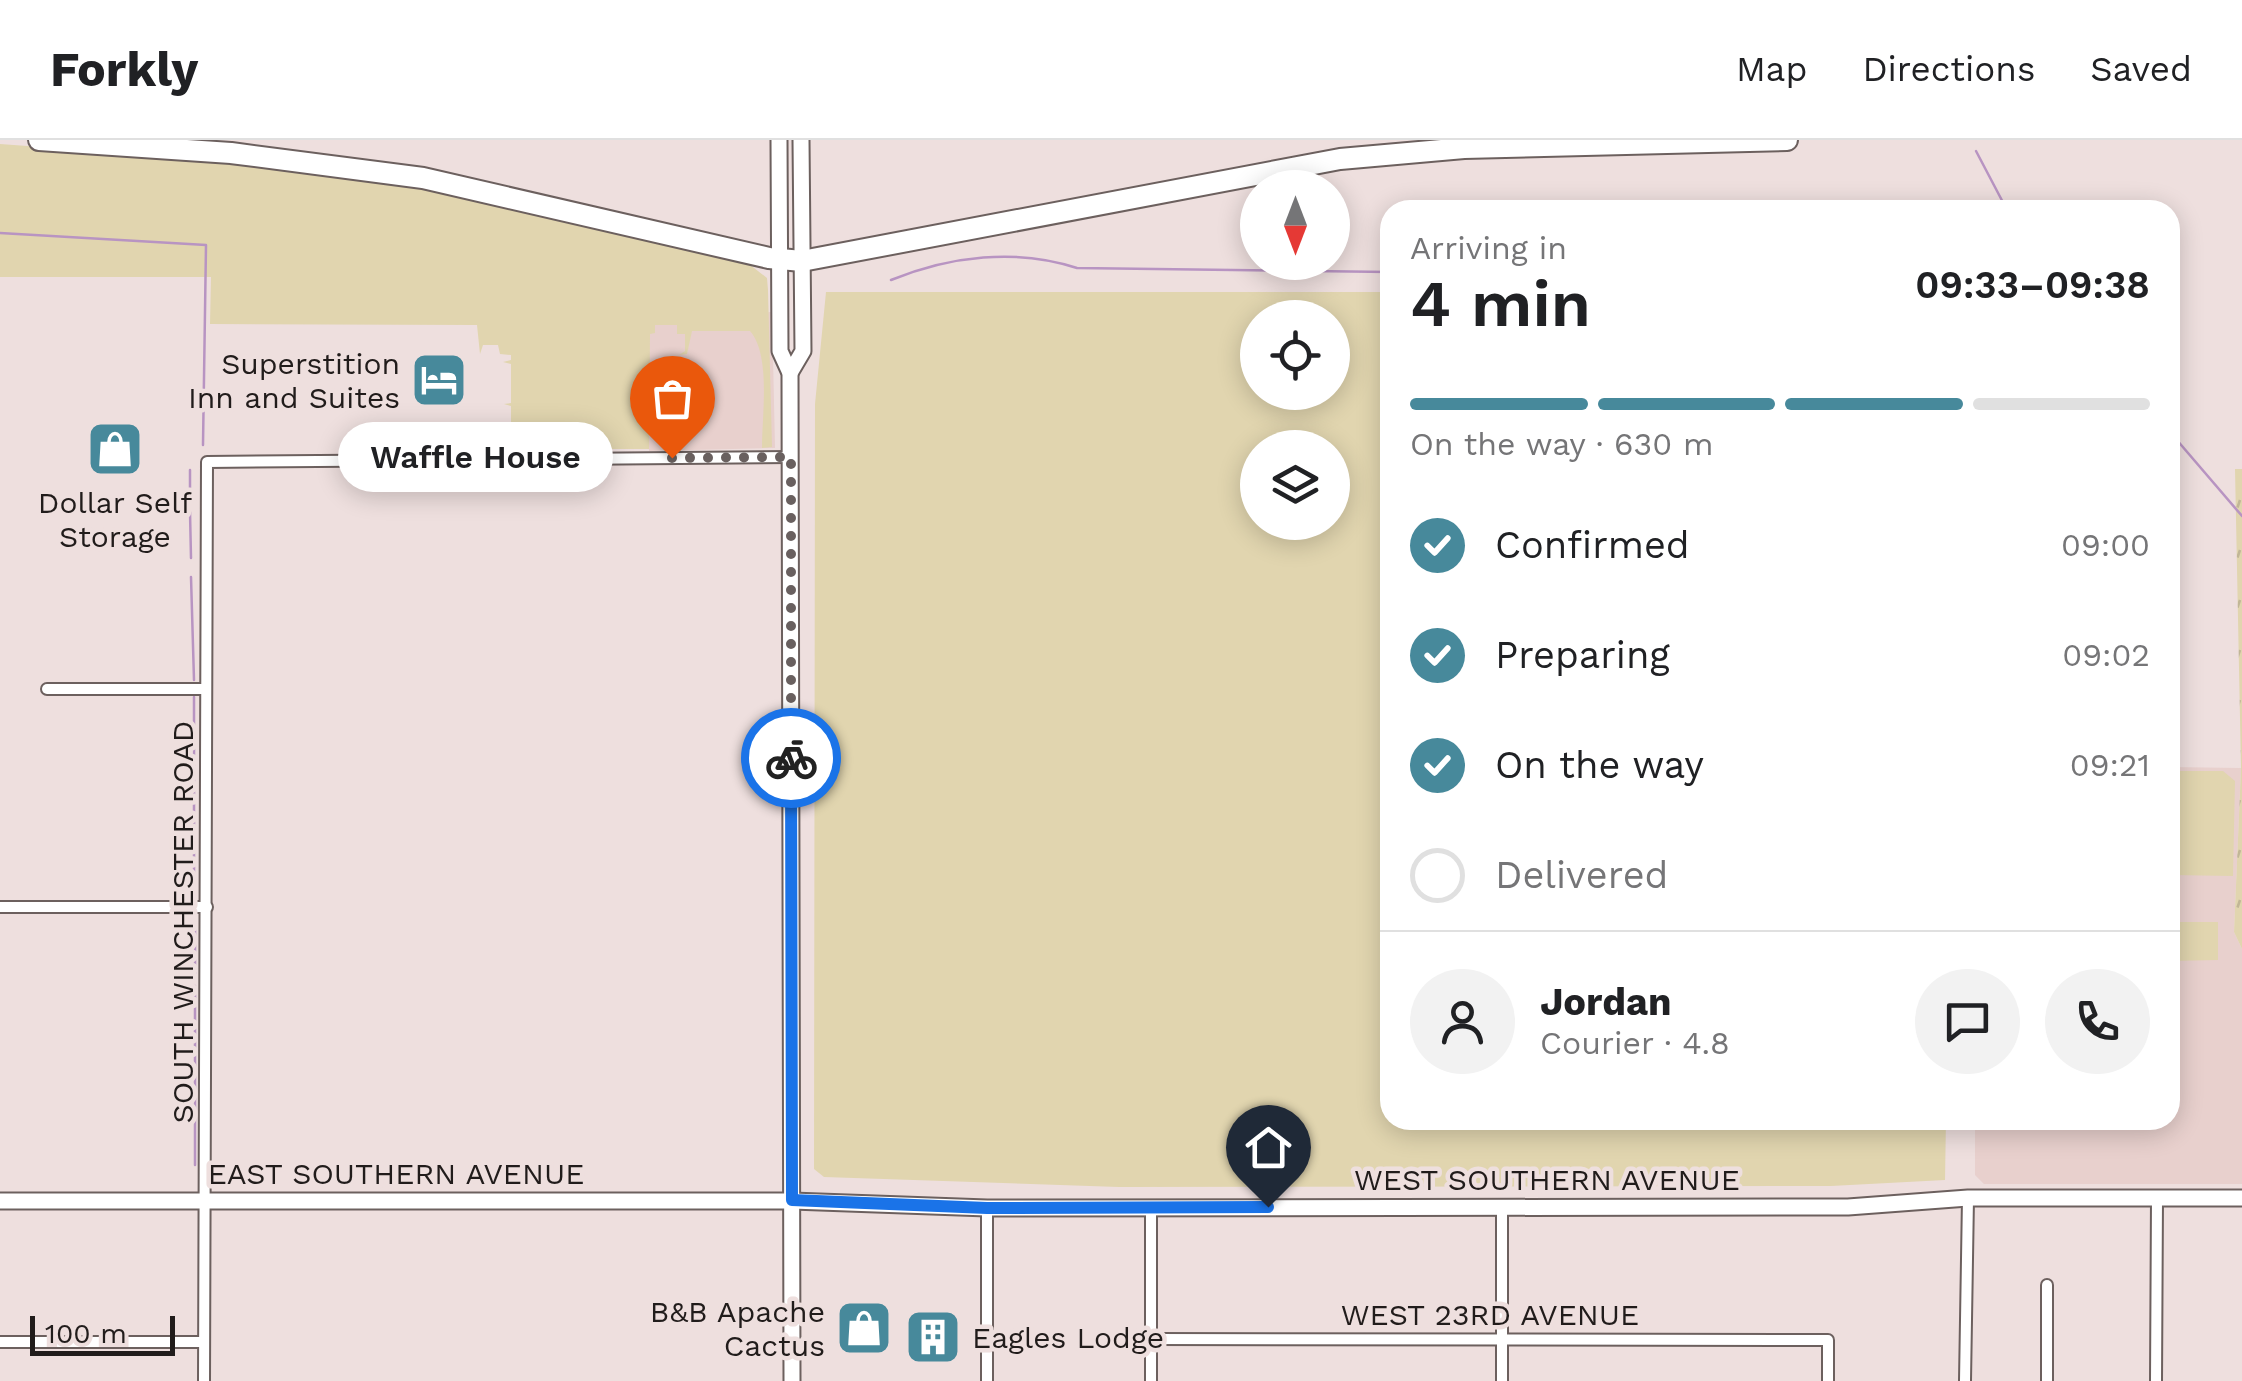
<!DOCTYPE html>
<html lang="en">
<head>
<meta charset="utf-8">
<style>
  :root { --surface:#fff; --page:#f2f2f2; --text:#202124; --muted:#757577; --line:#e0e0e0; --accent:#47899b }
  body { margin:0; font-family:"Work Sans",sans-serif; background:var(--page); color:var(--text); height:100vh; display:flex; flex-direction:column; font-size:38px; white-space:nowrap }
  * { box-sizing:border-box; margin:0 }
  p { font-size:32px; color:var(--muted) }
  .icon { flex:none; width:55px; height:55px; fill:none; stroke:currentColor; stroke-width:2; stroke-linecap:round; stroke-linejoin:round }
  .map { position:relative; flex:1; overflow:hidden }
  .panel { position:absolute; left:1380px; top:60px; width:800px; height:930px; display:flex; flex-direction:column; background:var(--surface); border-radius:30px; box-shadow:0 5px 25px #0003 }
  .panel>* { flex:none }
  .needle { width:65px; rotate:180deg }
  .controls { position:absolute; left:1240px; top:30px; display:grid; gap:20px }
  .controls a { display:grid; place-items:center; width:110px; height:110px; border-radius:50%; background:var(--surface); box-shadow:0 5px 25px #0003; font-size:50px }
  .scale { position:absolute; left:30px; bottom:25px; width:145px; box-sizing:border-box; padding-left:10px; border:5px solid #211c1b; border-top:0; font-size:28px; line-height:35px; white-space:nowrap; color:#211c1b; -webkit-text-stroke:8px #eedfde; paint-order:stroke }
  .pin { position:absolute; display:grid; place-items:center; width:85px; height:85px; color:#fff; margin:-102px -42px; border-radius:50% 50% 50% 0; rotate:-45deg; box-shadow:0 0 10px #0007 }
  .pin .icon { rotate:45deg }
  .courier { position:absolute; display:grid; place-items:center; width:100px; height:100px; margin:-50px; border:8px solid #1a73e8; border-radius:50%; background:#fff; color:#222; box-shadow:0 2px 12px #0007 }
  .bubble { position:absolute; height:70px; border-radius:35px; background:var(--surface); box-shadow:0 5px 25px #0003; font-size:32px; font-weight:600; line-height:70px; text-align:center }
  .head em { font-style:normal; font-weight:600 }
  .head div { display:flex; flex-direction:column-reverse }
  .head { display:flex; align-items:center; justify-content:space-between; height:170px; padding:0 30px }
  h1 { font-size:65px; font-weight:600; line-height:75px }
  .bar { display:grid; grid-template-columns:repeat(4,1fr); gap:15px 10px; align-content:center; height:120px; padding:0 30px }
  .bar i { height:12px; border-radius:8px; background:var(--line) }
  .bar .current { background:var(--accent) }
  .bar p { grid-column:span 4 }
  .line { display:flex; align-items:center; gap:25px; padding:0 30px; border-top:2px solid var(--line) }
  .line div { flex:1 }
  .round { display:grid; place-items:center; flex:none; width:105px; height:105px; border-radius:52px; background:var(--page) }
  ol { padding:0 30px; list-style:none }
  li { display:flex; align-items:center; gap:30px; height:110px }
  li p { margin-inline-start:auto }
  li .icon { padding:10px; border-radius:50%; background:var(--accent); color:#fff; stroke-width:4 }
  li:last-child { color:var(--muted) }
  li i { width:55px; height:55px; border:5px solid var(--line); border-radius:50% }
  header { display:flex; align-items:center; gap:60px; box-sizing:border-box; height:140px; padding:0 50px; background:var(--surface); border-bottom:2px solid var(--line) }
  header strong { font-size:48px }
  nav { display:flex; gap:55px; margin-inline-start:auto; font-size:35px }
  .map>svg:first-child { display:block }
  .built { fill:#e8d0cd }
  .green { fill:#e1d5af; fill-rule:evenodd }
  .park { fill:url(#park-tufts) }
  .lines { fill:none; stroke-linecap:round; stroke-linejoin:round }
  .stream { stroke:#b894c2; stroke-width:2.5 }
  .street-casing { stroke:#6c605e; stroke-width:14 }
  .secondary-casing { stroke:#6c605e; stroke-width:19 }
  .highway-casing { stroke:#6c605e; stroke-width:24 }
  .street { stroke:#fff; stroke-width:10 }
  .secondary { stroke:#fff; stroke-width:15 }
  .highway { stroke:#fff; stroke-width:20 }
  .done { stroke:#69605f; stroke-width:10; stroke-dasharray:0 18 }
  .route { stroke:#1a73e8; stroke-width:12 }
  .labels { text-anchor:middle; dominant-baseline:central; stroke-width:9; stroke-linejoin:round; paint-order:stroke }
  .poi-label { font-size:30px; fill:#211c1b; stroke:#eedfde; text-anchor:end }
  .street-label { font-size:30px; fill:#211c1b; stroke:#eedfde }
</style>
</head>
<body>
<header>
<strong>Forkly</strong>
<nav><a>Map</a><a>Directions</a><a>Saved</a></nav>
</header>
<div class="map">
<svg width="2242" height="1241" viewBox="0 0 2242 1241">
  <defs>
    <pattern id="park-tufts" width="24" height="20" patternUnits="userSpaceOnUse" patternTransform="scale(2.5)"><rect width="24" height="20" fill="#e1d5af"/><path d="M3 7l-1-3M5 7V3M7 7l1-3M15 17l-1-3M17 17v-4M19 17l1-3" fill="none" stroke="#c1b696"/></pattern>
  </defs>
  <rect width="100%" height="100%" fill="#eedfde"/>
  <g class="built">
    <polygon points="772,172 775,308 649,311 647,175"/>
    <polygon points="2170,627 2241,628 2234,792 2242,809 2242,1044 1984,1044 1975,1035 1975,980 2170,980"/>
  </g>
  <g class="green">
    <path d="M0,4L288,25L422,44L749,124L767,138L768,150L772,307L762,308C762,274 771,215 750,191H692L687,214L679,215L685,211V194H677V185H655V193L650,194L649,309H511V266L504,264L511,263V224L503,222L511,220V215L500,214L498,205H483L480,214L477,185L210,184L211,137H0Z"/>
    <path d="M826,152H1390V980H1946L1945,1040L1831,1046L1119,1047L824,1037L814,1029L815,264ZM1258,178H1332V252H1258ZM1258,308H1332V382H1258Z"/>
    <polygon points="2170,631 2223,631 2235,641 2233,736 2170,735"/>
    <polygon points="2170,782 2218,782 2218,820 2170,821"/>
  </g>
  <polygon class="park" points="2235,329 2242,329 2242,809 2234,792 2241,628"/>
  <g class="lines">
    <g class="stream">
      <polyline points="1976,11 2007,70"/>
      <polyline points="0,93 206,105 203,305"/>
      <path d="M891,140C950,116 1016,108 1077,128L1390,132"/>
      <polyline points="2170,292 2242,376"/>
      <polyline points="190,330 190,352"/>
      <polyline points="190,372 191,418"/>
      <polyline points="191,437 194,540"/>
      <polyline points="194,557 194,744"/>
      <polyline points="195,785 195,836"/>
      <polyline points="195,846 195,949"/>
      <polyline points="195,958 195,1025"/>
    </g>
    <g class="street-casing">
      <g id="street">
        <polyline points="47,549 206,549"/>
        <polyline points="0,767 207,767"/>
        <polyline points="1151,1067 1151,1241"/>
        <polyline points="1502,1067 1502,1241"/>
        <polyline points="1152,1199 1828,1200 1828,1241"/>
        <polyline points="0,1202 204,1202"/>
        <polyline points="204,1241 207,322 791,317"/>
        <polyline points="987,1241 987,1068"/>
        <polyline points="1965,1241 1968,1058"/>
        <polyline points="2047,1241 2047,1145"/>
        <polyline points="2156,1241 2157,1058"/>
      </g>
    </g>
    <g class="secondary-casing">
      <g id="secondary">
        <polyline points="779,0 780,211 790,233 792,1241"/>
        <polyline points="790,233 803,211 801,0"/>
        <polyline points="0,1061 792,1061 987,1068 1848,1067 1968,1058 2242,1058"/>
      </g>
    </g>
    <g class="highway-casing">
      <polyline id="highway" points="39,0 231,13 423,38 769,118 802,121 1340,19 1464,8 1787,0"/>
    </g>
    <use href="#street" class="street"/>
    <use href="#secondary" class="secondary"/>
    <use href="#highway" class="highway"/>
  </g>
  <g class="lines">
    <polyline class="done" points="672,318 791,317 791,618"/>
    <polyline class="route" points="791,618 792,1060 987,1068 1268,1067"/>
  </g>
  <defs>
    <g id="hotel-square" transform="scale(2.875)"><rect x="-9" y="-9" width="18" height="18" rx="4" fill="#47899b" stroke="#eedfde"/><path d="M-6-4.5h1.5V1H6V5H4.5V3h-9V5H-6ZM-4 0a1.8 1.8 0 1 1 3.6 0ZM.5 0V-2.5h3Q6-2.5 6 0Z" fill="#fff"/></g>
    <g id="shop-square" transform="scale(2.875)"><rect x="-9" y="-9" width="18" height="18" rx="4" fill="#47899b" stroke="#eedfde"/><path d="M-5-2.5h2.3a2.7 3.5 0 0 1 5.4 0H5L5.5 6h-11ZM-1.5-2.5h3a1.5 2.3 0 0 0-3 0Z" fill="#fff"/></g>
    <g id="building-square" transform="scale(2.875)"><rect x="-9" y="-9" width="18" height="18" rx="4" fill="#47899b" stroke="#eedfde"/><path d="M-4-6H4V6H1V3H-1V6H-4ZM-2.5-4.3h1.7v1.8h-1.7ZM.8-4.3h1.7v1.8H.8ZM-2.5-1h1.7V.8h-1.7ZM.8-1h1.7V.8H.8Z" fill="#fff"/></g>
  </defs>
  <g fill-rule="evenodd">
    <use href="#hotel-square" x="439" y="240"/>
    <use href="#shop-square" x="115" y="309"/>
    <use href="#shop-square" x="864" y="1188"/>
    <use href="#building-square" x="933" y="1197"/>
  </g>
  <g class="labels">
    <g class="poi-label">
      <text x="400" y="223">Superstition<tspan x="400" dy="34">Inn and Suites</tspan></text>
      <text x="115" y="362" text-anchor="middle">Dollar Self<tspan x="115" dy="34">Storage</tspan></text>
      <text x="825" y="1171">B&amp;B Apache<tspan x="825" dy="34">Cactus</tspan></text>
      <text x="972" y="1197" text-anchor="start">Eagles Lodge</text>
    </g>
    <g class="street-label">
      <text transform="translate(182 782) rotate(-90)">SOUTH WINCHESTER ROAD</text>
      <text x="396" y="1033">EAST SOUTHERN AVENUE</text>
      <text x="1547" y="1039">WEST SOUTHERN AVENUE</text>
      <text x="1490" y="1174">WEST 23RD AVENUE</text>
    </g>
  </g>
</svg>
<div class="controls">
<a><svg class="needle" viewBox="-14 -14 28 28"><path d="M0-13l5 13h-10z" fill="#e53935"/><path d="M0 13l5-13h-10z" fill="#757577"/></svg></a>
<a><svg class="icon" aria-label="locate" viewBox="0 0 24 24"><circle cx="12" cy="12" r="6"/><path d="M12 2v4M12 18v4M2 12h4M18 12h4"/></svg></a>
<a><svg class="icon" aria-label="layers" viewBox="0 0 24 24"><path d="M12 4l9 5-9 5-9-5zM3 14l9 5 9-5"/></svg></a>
</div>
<div class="scale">100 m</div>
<div class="pin" style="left:672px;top:318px;background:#ea580c"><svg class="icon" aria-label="bag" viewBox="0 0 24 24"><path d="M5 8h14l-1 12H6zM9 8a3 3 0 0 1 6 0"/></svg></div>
<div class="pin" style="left:1268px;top:1067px;background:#1f2937"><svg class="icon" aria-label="home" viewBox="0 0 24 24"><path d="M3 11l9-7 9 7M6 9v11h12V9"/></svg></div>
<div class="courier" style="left:791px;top:618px"><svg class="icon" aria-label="bike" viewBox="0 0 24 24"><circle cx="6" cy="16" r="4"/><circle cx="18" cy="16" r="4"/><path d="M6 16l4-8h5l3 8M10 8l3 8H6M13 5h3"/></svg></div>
<div class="bubble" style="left:338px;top:282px;width:275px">Waffle House</div>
<section class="panel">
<div class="head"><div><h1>4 min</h1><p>Arriving in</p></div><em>09:33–09:38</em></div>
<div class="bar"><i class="current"></i><i class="current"></i><i class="current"></i><i></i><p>On the way · 630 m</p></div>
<ol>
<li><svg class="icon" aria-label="check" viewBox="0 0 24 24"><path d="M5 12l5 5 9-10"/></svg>Confirmed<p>09:00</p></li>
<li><svg class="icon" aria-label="check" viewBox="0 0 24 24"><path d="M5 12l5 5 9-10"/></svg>Preparing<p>09:02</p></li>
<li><svg class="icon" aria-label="check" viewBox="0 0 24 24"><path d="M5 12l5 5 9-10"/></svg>On the way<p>09:21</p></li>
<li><i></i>Delivered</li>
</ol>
<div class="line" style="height:180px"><a class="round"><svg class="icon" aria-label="person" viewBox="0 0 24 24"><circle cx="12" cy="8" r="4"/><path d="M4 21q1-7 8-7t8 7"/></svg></a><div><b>Jordan</b><p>Courier · 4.8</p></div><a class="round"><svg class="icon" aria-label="chat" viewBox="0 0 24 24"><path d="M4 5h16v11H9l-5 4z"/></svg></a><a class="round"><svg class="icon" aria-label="phone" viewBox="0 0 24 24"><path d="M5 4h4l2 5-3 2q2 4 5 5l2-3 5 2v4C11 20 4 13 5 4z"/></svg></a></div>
</section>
</div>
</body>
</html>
